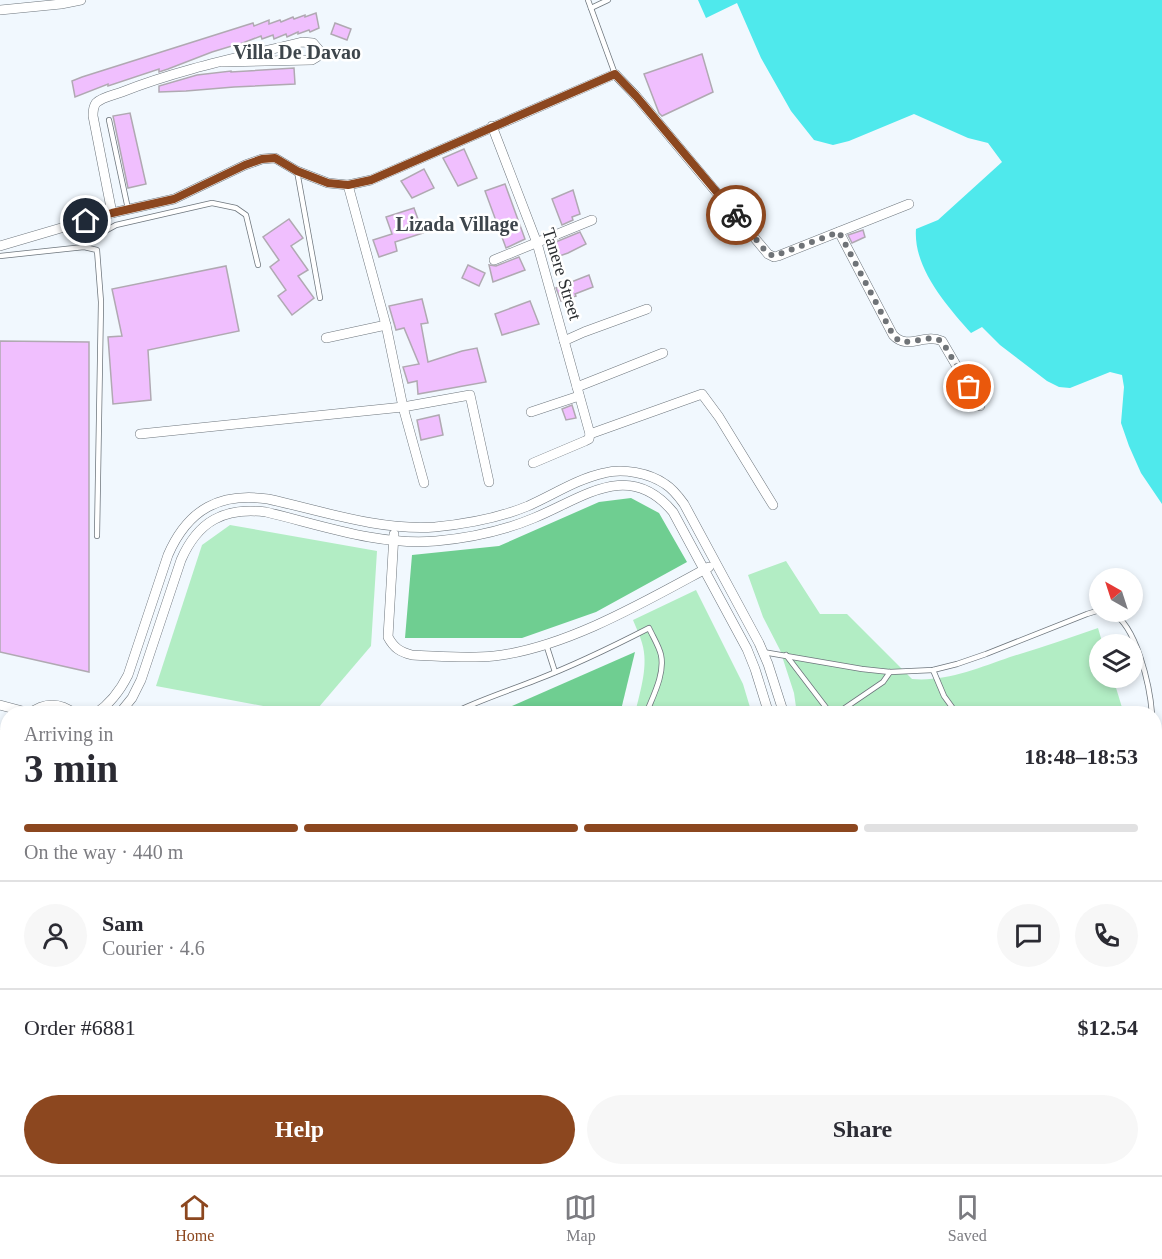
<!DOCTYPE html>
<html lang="en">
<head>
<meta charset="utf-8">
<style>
  :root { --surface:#fff; --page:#f7f7f7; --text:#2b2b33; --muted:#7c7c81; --line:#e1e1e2; --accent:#8c471f }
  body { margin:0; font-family:Georgia,serif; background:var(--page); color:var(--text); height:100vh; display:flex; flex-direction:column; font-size:22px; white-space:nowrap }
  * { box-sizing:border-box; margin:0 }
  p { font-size:20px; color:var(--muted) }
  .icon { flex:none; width:33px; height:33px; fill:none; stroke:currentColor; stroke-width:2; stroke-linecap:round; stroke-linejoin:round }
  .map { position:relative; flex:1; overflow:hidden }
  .side { position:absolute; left:0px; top:706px; width:1162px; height:470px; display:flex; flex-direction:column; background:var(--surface); border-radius:24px 24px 0 0; box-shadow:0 3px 9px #0003 }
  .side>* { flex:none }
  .needle { width:39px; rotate:321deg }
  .fabs { position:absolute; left:1089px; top:568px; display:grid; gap:12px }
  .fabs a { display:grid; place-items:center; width:54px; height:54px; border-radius:50%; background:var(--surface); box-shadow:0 3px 9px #0003; font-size:30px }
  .pin { position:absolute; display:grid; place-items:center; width:51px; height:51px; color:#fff; margin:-26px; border:3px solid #fff; border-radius:50%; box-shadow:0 2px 6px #0007 }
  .courier { position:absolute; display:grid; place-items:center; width:60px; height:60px; margin:-30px; border:4px solid #8c471f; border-radius:50%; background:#fff; color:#222; box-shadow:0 2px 8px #0007 }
  .summary em { font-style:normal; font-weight:700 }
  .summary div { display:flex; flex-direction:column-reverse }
  .summary { display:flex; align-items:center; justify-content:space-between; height:102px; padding:0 24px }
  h1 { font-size:39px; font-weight:700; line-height:45px }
  .bar { display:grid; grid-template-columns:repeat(4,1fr); gap:9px 6px; align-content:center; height:72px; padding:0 24px }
  .bar i { height:8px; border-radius:4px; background:var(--line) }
  .bar .selected { background:var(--accent) }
  .bar p { grid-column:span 4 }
  .line { display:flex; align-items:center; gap:15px; padding:0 24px; border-top:2px solid var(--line) }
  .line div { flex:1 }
  .round { display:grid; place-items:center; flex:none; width:63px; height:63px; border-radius:32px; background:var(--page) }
  .cta { display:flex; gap:12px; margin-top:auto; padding:12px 24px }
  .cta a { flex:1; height:69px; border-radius:36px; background:var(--accent); color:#fff; font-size:24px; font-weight:700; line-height:69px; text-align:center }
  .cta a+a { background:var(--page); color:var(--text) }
  .tabs { display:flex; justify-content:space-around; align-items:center; height:84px; border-top:2px solid var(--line); background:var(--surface); font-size:16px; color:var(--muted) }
  .tabs a { display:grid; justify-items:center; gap:3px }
  .tabs .selected { color:var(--accent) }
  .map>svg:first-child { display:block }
  .green { fill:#b2edc4 }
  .forest { fill:#6fce91 }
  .water { fill:#4fe9ec }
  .building { fill:#f0bffe; stroke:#b0a9b2; stroke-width:1.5 }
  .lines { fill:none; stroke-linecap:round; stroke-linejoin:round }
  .lane-casing { stroke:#6e767d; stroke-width:6 }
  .street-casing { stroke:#6e767d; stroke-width:10 }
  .lane { stroke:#fff; stroke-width:4.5 }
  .street { stroke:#fff; stroke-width:9 }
  .done { stroke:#6f7377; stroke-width:6; stroke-dasharray:0 10.8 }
  .route { stroke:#8c471f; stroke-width:8 }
  .labels { text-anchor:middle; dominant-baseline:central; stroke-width:5; stroke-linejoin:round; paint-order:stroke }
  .street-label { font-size:18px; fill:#292c2f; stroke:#fff }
  .neighbourhood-label { font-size:20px; font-weight:bold; fill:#3e464c; stroke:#fff }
</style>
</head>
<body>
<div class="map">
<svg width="1162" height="1175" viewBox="0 0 1162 1175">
  <rect width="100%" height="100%" fill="#f1f8fe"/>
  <g class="green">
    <polygon points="230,525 377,551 371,646 313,714 306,714 156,686 202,545"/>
    <path d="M786,561L820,614H847L912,679C945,682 979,668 1010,657C1040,648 1069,638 1098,628L1103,645H1100V678H1113L1124,714H797L794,693L780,650L763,617L748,575Z"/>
    <path d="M696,590L743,684L752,714H635C640,691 649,666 642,643C640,635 636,628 633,620Z"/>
  </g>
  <g class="forest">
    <polygon points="631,498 659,513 687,562 596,612 522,638 405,638 412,555 499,546 599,502"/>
    <polygon points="635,652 620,714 494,714"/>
  </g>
  <g class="water">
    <path d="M698,0H1162V504L1141,473L1129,446L1121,423L1124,387L1122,375L1110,372L1070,388L1059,387L1047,381L1000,345L982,327L971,333C947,306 913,268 916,229L938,220L1002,162L988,143L968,138L914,114L849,141L833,145L814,140L791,111L761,58L737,3L706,18Z"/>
    <polygon points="1155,773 1162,773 1162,808 1155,811"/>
  </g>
  <g class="building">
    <polygon points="316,13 319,28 310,32 309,30 298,34 298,32 287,37 286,34 274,39 273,35 262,39 261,36 235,46 235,45 212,52 168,69 159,72 159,69 108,86 108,84 75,97 72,81 82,77 253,23 254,26 269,20 269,24 280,20 281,22 293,17 294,19 305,15 305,17"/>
    <polygon points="335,23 351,29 347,40 331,34"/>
    <polygon points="702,54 713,92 662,116 659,113 644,74"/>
    <polygon points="294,68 295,84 234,87 186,91 159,92 159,86 197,75 231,71 231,72"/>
    <polygon points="130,113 146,184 128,188 113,116"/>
    <polygon points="464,149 477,178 458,186 443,158"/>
    <polygon points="424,169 434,188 412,198 401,181"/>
    <polygon points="505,184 525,239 506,248 485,191"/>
    <polygon points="573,190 580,214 572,217 573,220 562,225 552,199"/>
    <polygon points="414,208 423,233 395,242 397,251 379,257 373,240 392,234 386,217"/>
    <polygon points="289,219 303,238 291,246 308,270 298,276 314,298 292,315 278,296 286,290 270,267 279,260 263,237"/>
    <polygon points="863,230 865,237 852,243 848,235"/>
    <polygon points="580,232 586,244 568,253 551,259 546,246"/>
    <polygon points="519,257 525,270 493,282 489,265 496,266"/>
    <polygon points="468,265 485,273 479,286 462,278"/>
    <polygon points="226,266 239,331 148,350 151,400 113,404 108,337 122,336 112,289"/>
    <polygon points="589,275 593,287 575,294 576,296 561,301 556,288"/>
    <polygon points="422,299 428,323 421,324 428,362 462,351 477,348 486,382 418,394 417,381 408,383 403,367 419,364 404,328 396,330 389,306"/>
    <polygon points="530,301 539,324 502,335 495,314"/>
    <polygon points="0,341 89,342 89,672 0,652"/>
    <polygon points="572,405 576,418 566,420 562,409"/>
    <polygon points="439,415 443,435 421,440 417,420"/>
  </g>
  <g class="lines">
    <g class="lane-casing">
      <g id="lane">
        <polyline points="588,0 615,74"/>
        <polyline points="591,8 608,0"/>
        <polyline points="109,120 128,209"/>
        <polyline points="297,171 320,298"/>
        <polyline points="85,242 116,225 212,203 236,208 246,215 258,265"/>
        <polyline points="84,244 86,221"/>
        <polyline points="0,256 84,247 97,250 101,302 97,536"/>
        <path d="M1111,612C1137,625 1150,687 1152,714"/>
        <polyline points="546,644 555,672"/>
        <polyline points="763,652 862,669 890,672 933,670 957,664 986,654 1087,614 1100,610"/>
        <polyline points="786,655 831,714"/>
        <polyline points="933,670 944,696 957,714"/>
        <path d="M451,714C479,700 508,691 536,680C575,665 612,647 649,628C653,637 659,646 661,655C665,674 653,696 646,714"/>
        <polyline points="836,714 883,682 890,672"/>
        <polyline points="0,803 8,799"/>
        <polyline points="1155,925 1162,928"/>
        <polyline points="1155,1154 1162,1158"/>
        <polyline points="274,1168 274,1175"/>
        <polyline points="523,1168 524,1175"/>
        <polyline points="757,1168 758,1175"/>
        <polyline points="767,1168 779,1175"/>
        <polyline points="989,1174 998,1173 1010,1168"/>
      </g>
    </g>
    <g class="street-casing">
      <g id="street">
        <polyline points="0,10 61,4 81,0"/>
        <polyline points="492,126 537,243 590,434"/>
        <polyline points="348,185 386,325 403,407 424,483"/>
        <path d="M112,213L93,116C93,111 93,107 96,103C102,97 114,95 122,92C180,69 241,57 302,42L313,43L319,50L317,57L312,60L222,62"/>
        <path d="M839,232L893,335C908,351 924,333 942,341L980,406"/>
        <polyline points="0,246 112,213 174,199 245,165 262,159 275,158 297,171 328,183 348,185 371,180 615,74 636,96 768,254 774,257 778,256 909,204"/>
        <polyline points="494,260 592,220"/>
        <polyline points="326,338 386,325"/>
        <polyline points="564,341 584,332 647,309"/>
        <polyline points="577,387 663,353"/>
        <polyline points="531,412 579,396"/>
        <polyline points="140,434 403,407 470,395 489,482"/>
        <polyline points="533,463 585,441 589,439 590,434 702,394 719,417 773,505"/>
        <path d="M394,534L388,637C394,648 400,652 412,655C439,656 468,659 494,656C566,648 646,601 709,567"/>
        <polyline points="0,705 30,713"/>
        <path d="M29,714C44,702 60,702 75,714"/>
        <path d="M95,714C110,704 120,691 128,675L168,555C188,509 220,492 268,499C322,511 380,531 435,527C466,524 499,518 528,506C553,495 577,479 604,473C623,468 649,473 665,484C673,489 679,497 684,504L759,643L768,664L784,714"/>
        <path d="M119,714L132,698L141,680L181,560C198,521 224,507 266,512C321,525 379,546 436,541C469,538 503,531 534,518C583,498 629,459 673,512L747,649L755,669L769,714"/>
        <polyline points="0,734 8,739"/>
        <polyline points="0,989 8,986"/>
        <polyline points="422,1175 465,1168"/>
      </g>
    </g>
    <use href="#lane" class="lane"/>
    <use href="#street" class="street"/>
  </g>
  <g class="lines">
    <polyline class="done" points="736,215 768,254 774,256 839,232 893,335 899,341 905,342 933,338 942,341 969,387"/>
    <polyline class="route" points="86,221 112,213 174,199 245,165 262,159 275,158 297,171 328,183 348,185 371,180 615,74 636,96 736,215"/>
  </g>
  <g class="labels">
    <g class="street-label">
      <text transform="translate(562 274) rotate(73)">Tanere Street</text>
    </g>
    <g class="neighbourhood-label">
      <text x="297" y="52">Villa De Davao</text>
      <text x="457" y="224">Lizada Village</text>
    </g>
  </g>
</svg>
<div class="fabs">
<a><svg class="needle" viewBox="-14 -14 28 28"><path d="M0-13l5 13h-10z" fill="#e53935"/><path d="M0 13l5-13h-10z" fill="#7c7c81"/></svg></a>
<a><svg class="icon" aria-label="layers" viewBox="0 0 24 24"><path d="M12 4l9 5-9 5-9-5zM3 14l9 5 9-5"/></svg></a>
</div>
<div class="pin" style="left:969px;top:387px;background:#ea580c"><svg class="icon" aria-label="bag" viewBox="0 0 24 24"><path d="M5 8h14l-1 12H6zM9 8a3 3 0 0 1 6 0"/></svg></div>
<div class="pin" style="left:86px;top:221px;background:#1f2937"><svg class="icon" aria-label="home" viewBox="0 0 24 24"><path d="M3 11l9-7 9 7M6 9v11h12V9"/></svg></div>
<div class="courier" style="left:736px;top:215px"><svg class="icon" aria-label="bike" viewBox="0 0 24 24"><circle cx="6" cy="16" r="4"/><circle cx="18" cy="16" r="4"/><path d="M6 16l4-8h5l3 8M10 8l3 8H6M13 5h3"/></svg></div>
<section class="side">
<div class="summary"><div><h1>3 min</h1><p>Arriving in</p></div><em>18:48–18:53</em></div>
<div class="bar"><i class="selected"></i><i class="selected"></i><i class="selected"></i><i></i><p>On the way · 440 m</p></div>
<div class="line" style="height:108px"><a class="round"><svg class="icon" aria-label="person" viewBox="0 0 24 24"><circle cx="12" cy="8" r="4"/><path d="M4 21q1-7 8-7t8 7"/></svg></a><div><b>Sam</b><p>Courier · 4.6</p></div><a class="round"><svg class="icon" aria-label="chat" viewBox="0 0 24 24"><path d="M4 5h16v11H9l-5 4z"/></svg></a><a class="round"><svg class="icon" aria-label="phone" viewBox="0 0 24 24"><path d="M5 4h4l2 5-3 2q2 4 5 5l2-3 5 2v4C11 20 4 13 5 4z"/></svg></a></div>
<div class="line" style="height:78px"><div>Order #6881</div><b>$12.54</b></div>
<div class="cta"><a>Help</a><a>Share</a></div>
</section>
</div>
<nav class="tabs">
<a class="selected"><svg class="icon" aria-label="home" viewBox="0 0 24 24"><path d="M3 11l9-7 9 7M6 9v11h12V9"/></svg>Home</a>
<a><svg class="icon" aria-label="map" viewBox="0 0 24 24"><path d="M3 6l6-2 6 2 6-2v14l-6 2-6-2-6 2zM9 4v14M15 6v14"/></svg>Map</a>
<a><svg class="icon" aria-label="saved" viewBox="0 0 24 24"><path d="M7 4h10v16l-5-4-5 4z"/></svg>Saved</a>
</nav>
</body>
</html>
